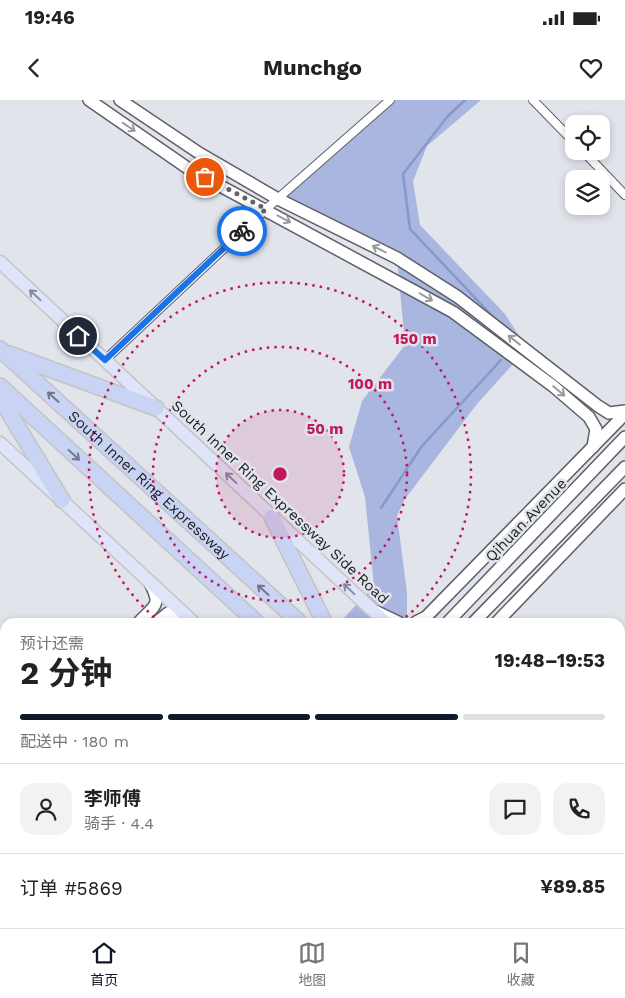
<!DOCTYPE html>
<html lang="zh">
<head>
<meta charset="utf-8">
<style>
  :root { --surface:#fff; --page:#f2f2f2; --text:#222; --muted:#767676; --line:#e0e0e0; --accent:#111827 }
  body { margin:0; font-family:"Work Sans","Noto Sans SC",sans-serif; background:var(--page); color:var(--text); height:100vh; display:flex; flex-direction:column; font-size:19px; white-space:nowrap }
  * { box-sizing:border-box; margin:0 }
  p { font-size:16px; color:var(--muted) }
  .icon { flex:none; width:28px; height:28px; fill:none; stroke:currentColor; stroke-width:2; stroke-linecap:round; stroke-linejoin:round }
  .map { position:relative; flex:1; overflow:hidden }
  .side { position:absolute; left:0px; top:518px; width:625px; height:311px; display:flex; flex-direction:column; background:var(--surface); border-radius:15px 15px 0 0; box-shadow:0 2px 8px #0003 }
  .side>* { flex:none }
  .buttons { position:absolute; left:565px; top:15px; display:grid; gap:10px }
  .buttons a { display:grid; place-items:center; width:45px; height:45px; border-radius:10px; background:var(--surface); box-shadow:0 2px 8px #0003; font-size:25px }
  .pin { position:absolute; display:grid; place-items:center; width:42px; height:42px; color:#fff; margin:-21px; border:2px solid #fff; border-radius:50%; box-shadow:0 1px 5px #0007 }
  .courier { position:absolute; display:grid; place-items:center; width:50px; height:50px; margin:-25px; border:4px solid #1a73e8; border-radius:50%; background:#fff; color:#222; box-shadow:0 1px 6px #0007 }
  .overview em { font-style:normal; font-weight:700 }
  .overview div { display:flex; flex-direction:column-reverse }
  .overview { display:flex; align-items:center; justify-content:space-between; height:85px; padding:0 20px }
  h1 { font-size:32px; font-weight:700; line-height:38px }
  .bar { display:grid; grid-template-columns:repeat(4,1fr); gap:8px 5px; align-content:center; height:60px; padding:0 20px }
  .bar i { height:6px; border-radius:4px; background:var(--line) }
  .bar .on { background:var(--accent) }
  .bar p { grid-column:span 4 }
  .line { display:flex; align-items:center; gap:12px; padding:0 20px; border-top:1px solid var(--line) }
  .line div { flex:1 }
  .round { display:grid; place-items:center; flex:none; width:52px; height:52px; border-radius:15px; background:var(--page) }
  .status { display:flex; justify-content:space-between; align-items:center; height:35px; padding:0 25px; background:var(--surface); direction:ltr }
  .status svg { height:14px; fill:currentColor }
  header { display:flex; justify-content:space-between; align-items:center; height:65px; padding:0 20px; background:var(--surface); font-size:22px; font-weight:700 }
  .tab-bar { display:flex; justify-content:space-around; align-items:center; height:70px; border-top:1px solid var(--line); background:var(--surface); font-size:14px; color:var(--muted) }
  .tab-bar a { display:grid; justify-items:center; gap:2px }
  .tab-bar .on { color:var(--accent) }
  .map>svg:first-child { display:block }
  .green { fill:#a9b6e0 }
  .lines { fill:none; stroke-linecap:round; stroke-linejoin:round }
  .stream { stroke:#8897ce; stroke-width:2.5 }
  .street-casing { stroke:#5e6067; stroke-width:10 }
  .secondary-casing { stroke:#5e6067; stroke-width:14 }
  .primary-casing { stroke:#c4c4c5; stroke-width:15 }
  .highway-casing { stroke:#c4c4c5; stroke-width:18 }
  .street { stroke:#fff; stroke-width:8 }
  .secondary { stroke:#fff; stroke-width:11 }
  .primary { stroke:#dfe5f8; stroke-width:12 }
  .highway { stroke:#c9d3f4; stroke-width:15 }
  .oneway { stroke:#999a9b }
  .oneway2 { stroke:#888b97 }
  .oneway3 { stroke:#73788a }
  .done { stroke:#626368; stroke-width:5; stroke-dasharray:0 9 }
  .route { stroke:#1a73e8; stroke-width:6 }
  .ring { fill:none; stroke:#c2185b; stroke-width:2.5; stroke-dasharray:2.5 5 }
  .labels { text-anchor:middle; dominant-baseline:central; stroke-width:5; stroke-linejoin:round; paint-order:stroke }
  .street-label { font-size:15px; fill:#1d1e21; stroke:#e2e4ec }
  .centre { fill:#c2185b; stroke:#e2e4ec; stroke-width:2.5 }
  .ring-label { font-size:15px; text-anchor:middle; font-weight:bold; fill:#c2185b; stroke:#e2e4ec; stroke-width:5; stroke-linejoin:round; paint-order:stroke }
</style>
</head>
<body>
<div class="status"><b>19:46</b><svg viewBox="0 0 49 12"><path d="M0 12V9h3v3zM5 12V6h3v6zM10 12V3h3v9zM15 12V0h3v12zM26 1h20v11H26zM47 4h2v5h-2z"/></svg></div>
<header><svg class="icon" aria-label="back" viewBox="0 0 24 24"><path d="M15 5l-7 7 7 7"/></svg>Munchgo<svg class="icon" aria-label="heart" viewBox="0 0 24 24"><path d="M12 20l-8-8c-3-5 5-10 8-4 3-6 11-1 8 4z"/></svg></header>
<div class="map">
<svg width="625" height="828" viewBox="0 0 625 828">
  <rect width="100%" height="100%" fill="#e2e4ec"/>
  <g class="green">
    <polygon points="390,0 481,0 427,46 413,81 420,125 505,214 521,239 514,263 477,304 405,399 397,416 407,492 407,518 403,522 340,522 374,486 365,397 349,347 362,301 405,245 397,158 278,99"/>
    <polygon points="5,692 5,824 120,824 116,828 0,828 0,696"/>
  </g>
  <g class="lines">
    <g class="stream">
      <polyline points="465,0 447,17 403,74 410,129 496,220"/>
      <polyline points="381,408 422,346 501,260"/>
    </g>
    <g class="street-casing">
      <g id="street">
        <polyline points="533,0 574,42"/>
        <polyline points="583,51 625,95"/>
        <polyline points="105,260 266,109 390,0"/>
      </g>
    </g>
    <g class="secondary-casing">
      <g id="secondary">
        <polyline points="89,0 189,69 453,212 553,286 589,317 596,329 593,347"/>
        <polyline points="120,0 199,53 278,99 397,158 458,197 598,306 609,313 625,311"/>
        <polyline points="377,512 398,522"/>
        <path d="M139,522C155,505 162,506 150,483"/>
        <polyline points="157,522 168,513 174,513 188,518"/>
        <polyline points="416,522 426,517 625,314"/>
        <polyline points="448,522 625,337"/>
        <polyline points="474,522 625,367"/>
        <polyline points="497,522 625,389"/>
        <polyline points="0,669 5,664"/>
        <polyline points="0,691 5,686"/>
        <polyline points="132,828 136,824"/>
        <polyline points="150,828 154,824"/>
        <polyline points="175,828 179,824"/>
        <polyline points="197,828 201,824"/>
      </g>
    </g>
    <g class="primary-casing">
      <g id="primary">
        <polyline points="0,162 385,522"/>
        <polyline points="0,343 193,522"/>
        <polyline points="620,743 625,747"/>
        <polyline points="515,824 520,828"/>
      </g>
    </g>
    <g class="highway-casing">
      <g id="highway">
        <path id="s1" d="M0,249L299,522"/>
        <polyline points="9,254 156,308"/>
        <polyline points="0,286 256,522"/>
        <polyline points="0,298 62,400"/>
        <polyline points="272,417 324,522"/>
        <polyline points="620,815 625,819"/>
        <polyline points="586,824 590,828"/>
      </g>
    </g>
    <use href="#street" class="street"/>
    <use href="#secondary" class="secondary"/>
    <use href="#primary" class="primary"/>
    <use href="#highway" class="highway"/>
  </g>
  <defs><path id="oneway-shaft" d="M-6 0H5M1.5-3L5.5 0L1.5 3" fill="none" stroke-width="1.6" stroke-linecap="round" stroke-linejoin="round" transform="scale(1.25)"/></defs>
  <g class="oneway">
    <use href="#oneway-shaft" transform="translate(129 27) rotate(34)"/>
    <use href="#oneway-shaft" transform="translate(284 119) rotate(28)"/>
    <use href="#oneway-shaft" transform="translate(379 149) rotate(-153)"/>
    <use href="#oneway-shaft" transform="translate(426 197) rotate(30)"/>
    <use href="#oneway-shaft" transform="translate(514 240) rotate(-142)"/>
    <use href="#oneway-shaft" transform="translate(559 291) rotate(40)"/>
  </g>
  <g class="oneway2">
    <use href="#oneway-shaft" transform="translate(35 195) rotate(-137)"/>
    <use href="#oneway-shaft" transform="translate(231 378) rotate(-137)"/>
    <use href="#oneway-shaft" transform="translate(349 489) rotate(-137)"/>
  </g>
  <g class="oneway3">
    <use href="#oneway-shaft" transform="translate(53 297) rotate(-138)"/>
    <use href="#oneway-shaft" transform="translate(74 355) rotate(43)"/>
    <use href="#oneway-shaft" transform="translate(263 490) rotate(-138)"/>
  </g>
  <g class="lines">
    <polyline class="done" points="205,77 266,109 242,131"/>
    <polyline class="route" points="78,236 105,260 242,131"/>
  </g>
  <circle cx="280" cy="374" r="64" fill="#c2185b" fill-opacity=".12"/>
  <g class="ring">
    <circle cx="280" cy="374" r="64"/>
    <circle cx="280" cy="374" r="127"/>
    <path d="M160 522A191 191 0 1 1 400 522"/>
  </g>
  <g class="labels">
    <g class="street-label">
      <text stroke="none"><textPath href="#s1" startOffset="202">South Inner Ring Expressway</textPath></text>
      <text transform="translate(280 402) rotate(43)">South Inner Ring Expressway Side Road</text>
      <text transform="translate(526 420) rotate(-46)">Qihuan Avenue</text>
    </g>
  </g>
  <circle cx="280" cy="374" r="8" class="centre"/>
  <g class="ring-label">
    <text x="415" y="244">150 m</text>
    <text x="370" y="289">100 m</text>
    <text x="325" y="334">50 m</text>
  </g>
</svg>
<div class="buttons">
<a><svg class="icon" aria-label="locate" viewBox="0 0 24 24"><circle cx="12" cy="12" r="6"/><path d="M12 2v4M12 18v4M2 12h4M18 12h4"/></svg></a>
<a><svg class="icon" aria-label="layers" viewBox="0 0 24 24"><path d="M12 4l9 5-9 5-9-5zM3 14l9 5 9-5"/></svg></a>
</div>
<div class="pin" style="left:205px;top:77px;background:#ea580c"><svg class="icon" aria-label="bag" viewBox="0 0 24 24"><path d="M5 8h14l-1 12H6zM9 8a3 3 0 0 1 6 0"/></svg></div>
<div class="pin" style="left:78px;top:236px;background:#1f2937"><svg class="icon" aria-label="home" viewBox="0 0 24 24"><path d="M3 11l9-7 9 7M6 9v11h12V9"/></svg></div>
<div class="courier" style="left:242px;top:131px"><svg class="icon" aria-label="bike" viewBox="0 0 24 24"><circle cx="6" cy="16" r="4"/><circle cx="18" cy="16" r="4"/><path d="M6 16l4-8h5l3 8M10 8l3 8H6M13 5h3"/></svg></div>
<section class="side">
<div class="overview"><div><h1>2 分钟</h1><p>预计还需</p></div><em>19:48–19:53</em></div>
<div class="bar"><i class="on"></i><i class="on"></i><i class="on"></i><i></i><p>配送中 · 180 m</p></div>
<div class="line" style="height:90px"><a class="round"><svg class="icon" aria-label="person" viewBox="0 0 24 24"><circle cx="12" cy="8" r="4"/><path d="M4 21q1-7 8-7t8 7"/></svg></a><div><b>李师傅</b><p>骑手 · 4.4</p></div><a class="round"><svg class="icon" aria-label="chat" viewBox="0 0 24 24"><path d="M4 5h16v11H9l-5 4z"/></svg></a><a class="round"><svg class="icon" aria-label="phone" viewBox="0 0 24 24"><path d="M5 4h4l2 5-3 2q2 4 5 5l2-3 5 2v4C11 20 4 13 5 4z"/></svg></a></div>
<div class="line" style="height:65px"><div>订单 #5869</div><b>¥89.85</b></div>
</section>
</div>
<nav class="tab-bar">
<a class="on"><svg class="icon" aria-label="home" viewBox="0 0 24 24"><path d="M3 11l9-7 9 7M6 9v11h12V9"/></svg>首页</a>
<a><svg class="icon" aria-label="map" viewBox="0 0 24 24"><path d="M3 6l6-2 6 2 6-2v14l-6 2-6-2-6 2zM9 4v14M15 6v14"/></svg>地图</a>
<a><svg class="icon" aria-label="saved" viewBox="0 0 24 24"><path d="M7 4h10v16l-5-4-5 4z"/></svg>收藏</a>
</nav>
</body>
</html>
